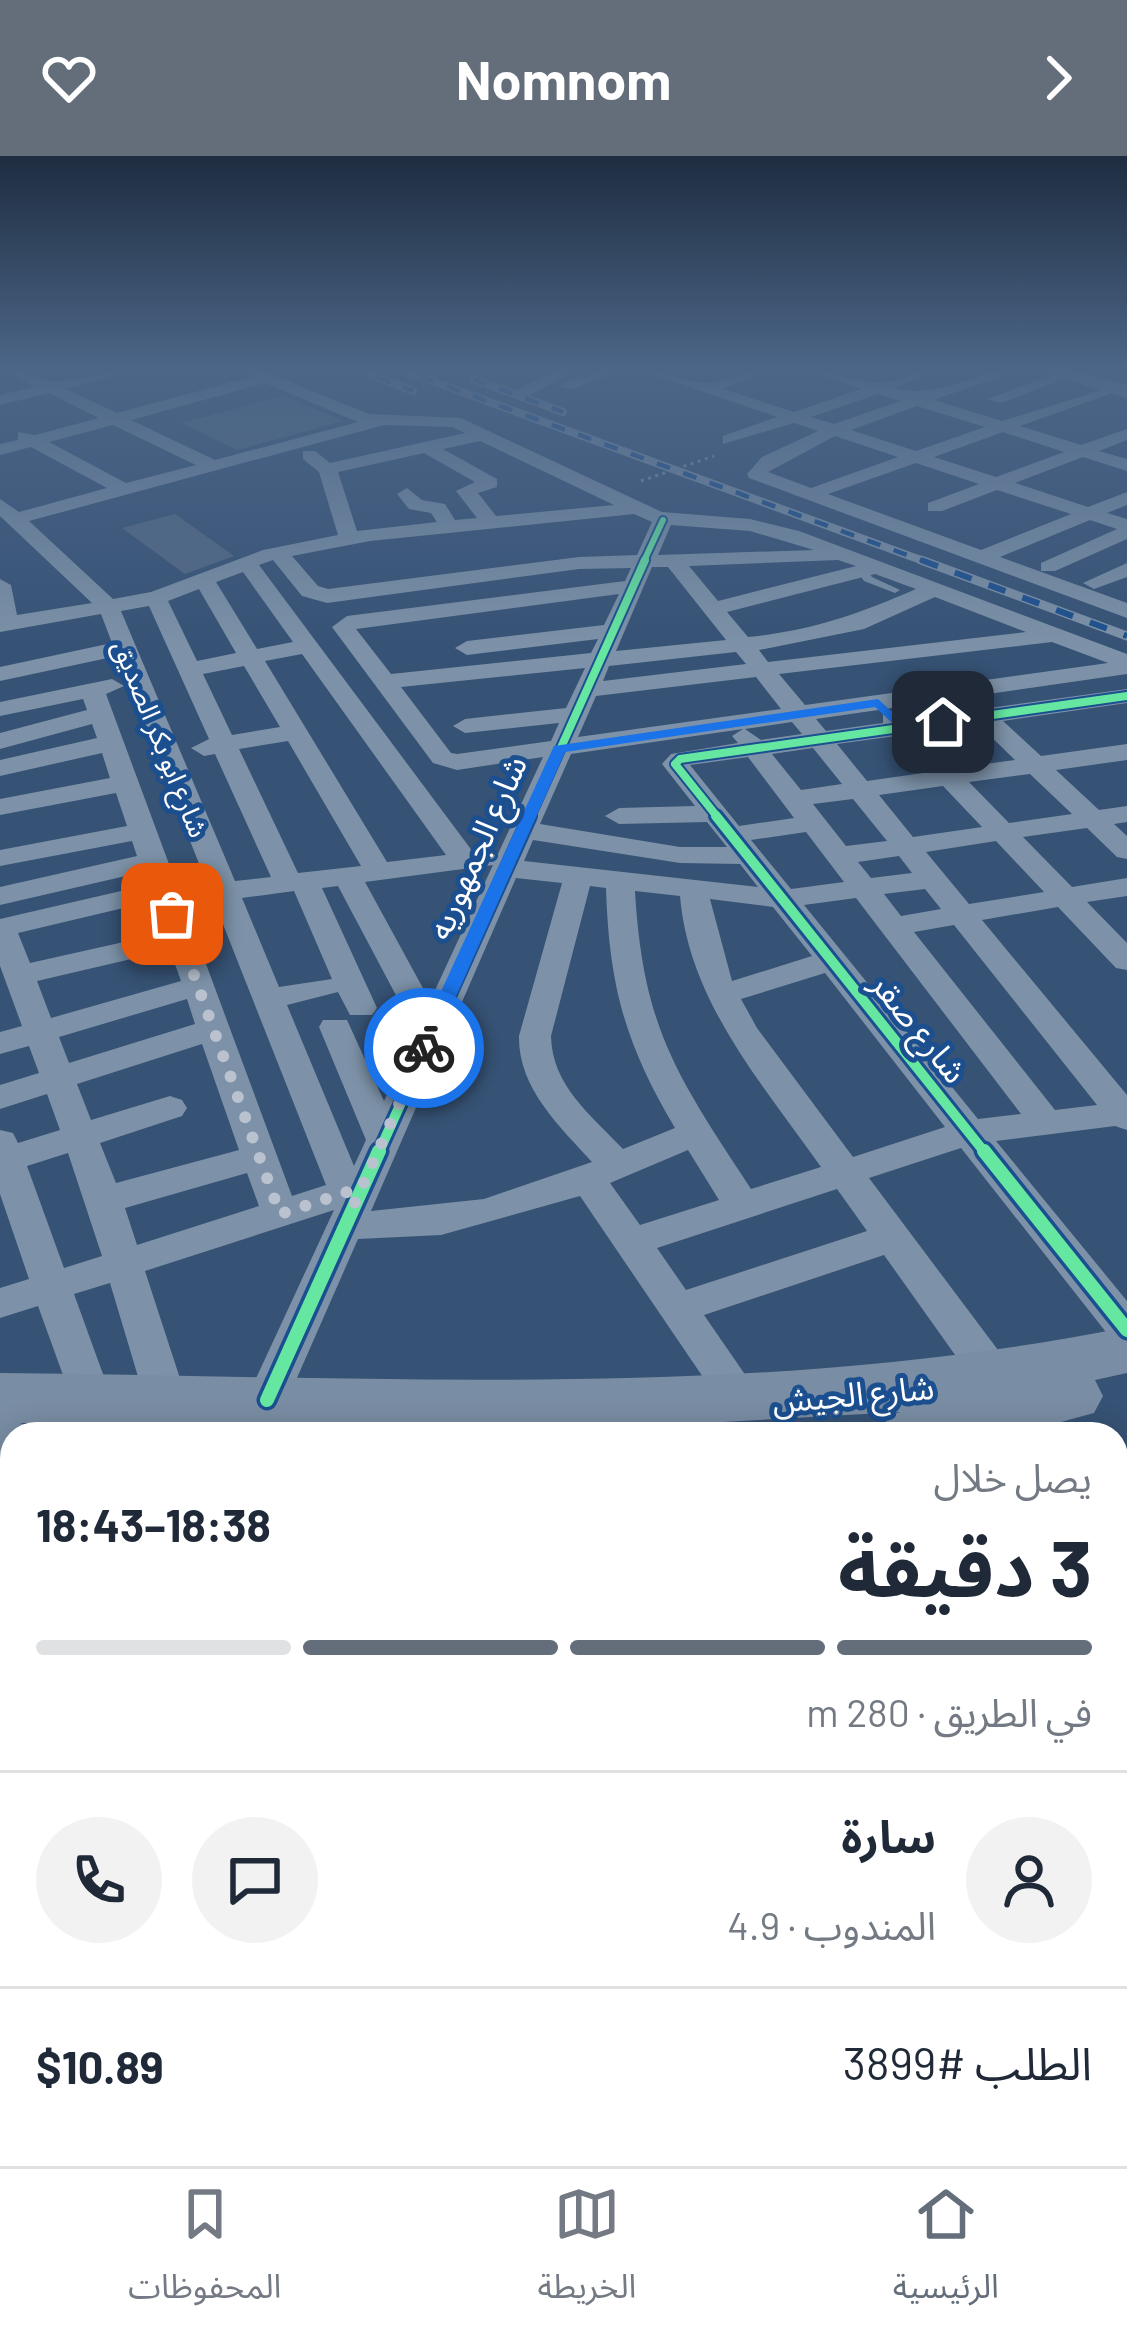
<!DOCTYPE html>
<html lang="ar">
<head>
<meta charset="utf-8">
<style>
  :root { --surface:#fff; --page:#f2f2f3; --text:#1f2937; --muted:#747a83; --line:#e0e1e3; --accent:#646e7b }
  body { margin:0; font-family:Barlow,"Noto Sans Arabic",sans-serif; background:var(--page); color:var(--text); direction:rtl; height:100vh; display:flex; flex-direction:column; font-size:45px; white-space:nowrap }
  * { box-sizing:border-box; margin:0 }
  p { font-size:39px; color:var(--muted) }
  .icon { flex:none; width:66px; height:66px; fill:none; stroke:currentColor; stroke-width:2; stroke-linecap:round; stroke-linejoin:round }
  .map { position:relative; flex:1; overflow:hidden; direction:ltr }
  .sheet { position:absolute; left:0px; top:1266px; width:1128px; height:744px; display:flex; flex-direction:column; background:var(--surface); border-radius:36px 36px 0 0; box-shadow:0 6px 30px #0003; direction:rtl }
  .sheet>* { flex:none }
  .pin { position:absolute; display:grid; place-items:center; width:102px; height:102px; color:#fff; margin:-51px; border-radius:24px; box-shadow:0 6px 18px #0006 }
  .courier { position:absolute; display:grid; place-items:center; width:120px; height:120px; margin:-60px; border:9px solid #1a73e8; border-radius:50%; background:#fff; color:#222; box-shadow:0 3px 15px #0007 }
  .overview em { font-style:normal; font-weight:700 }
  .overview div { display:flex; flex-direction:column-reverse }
  .overview { display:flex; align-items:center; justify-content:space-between; height:204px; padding:0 36px }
  h1 { font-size:78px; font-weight:700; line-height:90px }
  .bar { display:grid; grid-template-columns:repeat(4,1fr); gap:18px 12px; align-content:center; height:144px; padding:0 36px }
  .bar i { height:15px; border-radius:9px; background:var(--line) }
  .bar .current { background:var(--accent) }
  .bar p { grid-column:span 4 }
  .line { display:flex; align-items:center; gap:30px; padding:0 36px; border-top:3px solid var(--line) }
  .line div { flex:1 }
  .round { display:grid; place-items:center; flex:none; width:126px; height:126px; border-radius:63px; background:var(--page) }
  header { display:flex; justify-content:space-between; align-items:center; height:156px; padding:0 36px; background:var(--accent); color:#fff; font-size:54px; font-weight:700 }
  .tab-bar { display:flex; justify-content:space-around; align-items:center; height:168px; border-top:3px solid var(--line); background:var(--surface); font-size:33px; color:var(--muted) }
  .tab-bar a { display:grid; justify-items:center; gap:6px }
  .tab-bar .current { color:var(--accent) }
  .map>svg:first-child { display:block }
  .building { fill:#526984 }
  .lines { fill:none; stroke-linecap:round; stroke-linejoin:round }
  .lane { fill:#7d92a8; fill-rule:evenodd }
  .street { fill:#7d92a8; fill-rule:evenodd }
  .secondary { fill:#798da4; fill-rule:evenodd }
  .rail-far1-casing { stroke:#7e92a7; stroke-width:8 }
  .rail-casing { stroke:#7e92a7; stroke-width:9 }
  .rail-far1 { stroke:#1b4f8f; stroke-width:4.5; stroke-dasharray:14; stroke-linecap:butt }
  .rail { stroke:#1b4f8f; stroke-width:6; stroke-dasharray:18; stroke-linecap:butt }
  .path-bridge { stroke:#7d92a8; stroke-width:3; stroke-dasharray:3 4.5; stroke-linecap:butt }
  .cycleway-far3-casing { stroke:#1b4f8f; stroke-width:10 }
  .cycleway-far2-casing { stroke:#1b4f8f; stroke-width:12 }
  .cycleway-far1-casing { stroke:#1b4f8f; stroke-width:16 }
  .cycleway-casing { stroke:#1b4f8f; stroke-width:21 }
  .cycleway-far3 { stroke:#66e7a1; stroke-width:6 }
  .cycleway-far2 { stroke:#66e7a1; stroke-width:8 }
  .cycleway-far1 { stroke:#66e7a1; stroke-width:10 }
  .cycleway { stroke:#66e7a1; stroke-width:14 }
  .route { fill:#1a73e8 }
  .done { stroke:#b9c2ce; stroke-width:12; stroke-dasharray:0 21.6 }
  .labels { text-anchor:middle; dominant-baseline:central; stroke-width:10; stroke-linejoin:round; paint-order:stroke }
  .far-street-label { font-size:27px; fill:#fff; stroke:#1b4f8f }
  .street-label { font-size:33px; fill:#fff; stroke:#1b4f8f }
</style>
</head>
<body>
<header><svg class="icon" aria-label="forward" viewBox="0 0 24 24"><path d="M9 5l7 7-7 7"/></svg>Nomnom<svg class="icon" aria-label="heart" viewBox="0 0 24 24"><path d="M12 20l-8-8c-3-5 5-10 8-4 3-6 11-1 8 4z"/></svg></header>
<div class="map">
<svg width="1127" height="2010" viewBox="0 0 1127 2010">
  <rect width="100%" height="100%" fill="#365274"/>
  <g class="building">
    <polygon points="283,240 344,265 237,294 181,267"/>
    <polygon points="175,358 234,400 185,418 122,372"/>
  </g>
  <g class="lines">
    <polygon class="lane" points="858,413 866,413 872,421 900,434 895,437 864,425 857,415"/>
    <g class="street">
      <path d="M0,211C22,211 40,226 57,225C87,224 115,211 146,211L66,233L117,257L250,221L231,211H253L369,258L461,262L662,356L750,363L799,375L1127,498V518L816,563L826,575L883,567V557L892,555L907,563L965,555L960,549L972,542L989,552L1127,533V547L1003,565L1041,600L1127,588V604L1056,614L1099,654L1127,650V666L1114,668L1127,680V703L1117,701L1087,672L1023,681L1072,731L1127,722V740L1087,746L1127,787V814L1116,812L1058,751L982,764L1127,939V974L1115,970L996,985L1127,1145V1190L1113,1185L961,992L869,1022L1010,1210L1016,1222L1010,1234L995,1239L980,1234L884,1099L704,1159L764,1246L758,1258L743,1263L728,1258L580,1040L441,1079L358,1083L282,1256L267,1261L252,1256L246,1244L334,1054L145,1115L187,1244L181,1256L166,1261L151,1256L145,1244L110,1127L74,1138L112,1243L106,1255L91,1260L76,1255L38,1150L0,1162V1132L29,1123L0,1038V974L13,977L18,987L60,974L47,938L0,953V929L39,917L29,890L0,898V876L22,870L0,810V763L147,729L143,716L0,749V731L137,700L132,685L0,710V694L127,670L116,637L0,659V643L110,622L102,597L0,620V604L97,582L92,568L0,593V577L87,554L83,543L0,560V546L112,523L124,530L106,538L292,1040L326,1029L117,500L0,525V511L112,487L101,458L0,476V423L11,429L17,459L92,447L0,360V343L19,356L107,332L31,291L0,299V288L18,284V276L35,279L99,262L49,237L0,249V239L35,231ZM265,227L358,266L215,304L131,264ZM113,269L196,309L126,327L49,286ZM384,269L452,271L465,277L330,307L315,295H303V303L319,316L338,379L263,394L151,436L113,443L29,365ZM480,285L614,349L496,360L478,337L497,331V323L443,293ZM424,297L475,326L456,335L477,362L455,364L445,348L422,344L407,332L397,338L409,353L431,357L437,366L357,375L338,316ZM634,358L652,366L637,399L579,401L328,433L318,430L292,400L370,385ZM671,369L750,375L814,394L658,399ZM273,404L302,440L327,447L579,413L631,412L625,425L347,460L332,471L433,607L457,614L543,601L497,700L485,694L473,696L259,409ZM838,404L856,410L718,445L689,410ZM652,411H668L726,484L616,495ZM243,416L293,486L257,493L216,426ZM875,418L916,433C859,458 810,475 748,481L727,456ZM199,433L236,497L197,505L168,445ZM619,438L604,469L467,485L455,492L467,499L598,483L591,497L391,518L356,473ZM935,441L1026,476L768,506L759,494L864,473ZM149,450L209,583L191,592L204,600L215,598L271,721L235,725L121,455ZM1052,486L1108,507L805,549L779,518ZM736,496L746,508L603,525L609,510ZM302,498L446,699L387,706L265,505ZM244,510L280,571L232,579L203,518ZM585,512L566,552L465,563L453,570L465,577L559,567L551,585L457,598L451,597L401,531ZM756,521L781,553L578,581L596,540ZM792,566L802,578L761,584L745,573ZM978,568L1015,604L955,612L920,577ZM743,573L732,580L738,587L671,598L662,608L695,650L619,652L605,660L619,668L707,666L727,691H680L540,668L571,598ZM896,580L930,616L867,625L837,588ZM288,585L361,710L298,717L239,593ZM813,592L842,628L801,634L772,598ZM748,601L794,662L739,670L690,609ZM1030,618L1072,658L1009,667L969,626ZM943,630L982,671L913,681L879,639ZM853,643L887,685L846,690L813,648ZM806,676L844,726L791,733L751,684ZM533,684L680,707L740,708L758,731L524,705ZM996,685L1044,736L969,748L926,696ZM899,700L912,717L871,722L858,706ZM493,709L430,845L365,726ZM516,722L562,727L519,880C518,932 559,970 592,1006L484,1043L371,1055ZM338,730L416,877L384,945L347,864H323L319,871L366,984L354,1010L287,849L338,836L350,859H372L377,852L322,732ZM590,730L606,732C609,829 625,888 675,972L623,993C591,959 552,930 551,880ZM925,733L941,753L901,760L884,738ZM294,735L332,823L279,831L242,742ZM635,735L680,740C689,846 762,927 821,1011L751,1033C678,921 643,874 635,735ZM856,742L1021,958L978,963L804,749ZM710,743L773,751L812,800L732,825ZM153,745L164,777L30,807L18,777ZM954,769L1097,949L1055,954L914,776ZM170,794L181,825L51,862L37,825ZM825,817L945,971L853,1001L757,872L741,843ZM187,843L195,868L69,907L59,881ZM202,888L239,994L116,1027L100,987L182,960L187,952L182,944L170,940L91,964L77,928ZM688,994L719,1044L640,1069L610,1027ZM68,997L102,1100L64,1112L27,1010ZM247,1017L259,1050L137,1089L125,1052ZM837,1033L867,1075L686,1134L657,1092Z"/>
      <polygon points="476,211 499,211 483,218"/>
      <polygon points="561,211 582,211 526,241 512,237"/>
      <polygon points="606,211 630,211 572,233 558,230"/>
      <path d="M632,211C658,211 688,229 709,227C733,225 751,211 776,211L723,233L794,256L861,233L800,211C827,211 857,228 879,227C902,225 922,211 947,211L894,232C938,245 981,211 1027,211L934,244L1002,265L1118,229V235L1020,270L1081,289L1127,273V284L1099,295L1127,303V315L1083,301L1015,327L1088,351L1127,336V349L1107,357L1127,363V383L1055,415H1041V407L1117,373L1090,364L1000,401L1127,447V462L749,322L747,318L762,301L818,275L794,267L723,288V280L777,261ZM878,238L900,245L834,268L811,261ZM917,250L985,271L916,295L851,274ZM1003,276L1064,296L996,321L934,301ZM835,280L898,301L811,332L768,316ZM916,307L979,328L928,347V355H942L997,334L1071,358L981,394L828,338Z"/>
      <polygon points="1059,216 1073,219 1001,247 987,243"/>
      <polygon points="1127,407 1127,421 1094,433 1083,427"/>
      <polygon points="1127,1418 1127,1462 1116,1464 1116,1420"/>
      <polygon points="1116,1563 1127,1567 1127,1624 1116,1619"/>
      <polygon points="1116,1750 1127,1755 1127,1817 1116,1812"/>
      <polygon points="12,1917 12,1982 0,1987 0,1922"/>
      <polygon points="1116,1951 1127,1955 1127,2010 1102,2010 1093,1998 1116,1998"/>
      <polygon points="344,1998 412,1998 407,2010 339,2010"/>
      <polygon points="722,1998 789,1998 794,2010 727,2010"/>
      <polygon points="968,1998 1037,1998 1042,2010 973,2010"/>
    </g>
    <g class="secondary">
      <polygon points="1024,211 1062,211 1127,228 1127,242"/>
      <path d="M1127,1171V1217L1095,1224L1103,1240L1094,1257L1017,1278H880L889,1260L900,1256L633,1271L20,1267L34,1272L37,1278H12V1316H0V1217C375,1220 757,1246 1127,1171Z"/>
    </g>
    <g class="rail-far1-casing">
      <g id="rail-far1">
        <polyline points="351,211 413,235"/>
        <polyline points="394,211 929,407"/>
        <polyline points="473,223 563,256"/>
      </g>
    </g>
    <g class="rail-casing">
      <polyline id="rail" points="921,404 1127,480"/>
    </g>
    <use href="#rail-far1" class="rail-far1"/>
    <use href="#rail" class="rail"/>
    <polyline class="path-bridge" points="641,325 714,300"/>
    <g class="cycleway-far3-casing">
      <polyline id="cycleway-far3" points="643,407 663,364"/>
    </g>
    <g class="cycleway-far2-casing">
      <g id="cycleway-far2">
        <polyline points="529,663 645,404"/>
        <polyline points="719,663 675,608 680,603 1127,540"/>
      </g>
    </g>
    <g class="cycleway-far1-casing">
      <g id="cycleway-far1">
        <polyline points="716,660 986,998"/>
        <polyline points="378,998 530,660"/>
      </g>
    </g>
    <g class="cycleway-casing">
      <g id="cycleway">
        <polyline points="984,995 1127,1174"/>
        <polyline points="267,1244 379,995"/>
      </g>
    </g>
    <use href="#cycleway-far3" class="cycleway-far3"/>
    <use href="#cycleway-far2" class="cycleway-far2"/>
    <use href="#cycleway-far1" class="cycleway-far1"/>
    <use href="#cycleway" class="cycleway"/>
  </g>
  <linearGradient id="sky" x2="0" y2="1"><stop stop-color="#1e2d40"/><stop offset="0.43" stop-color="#4c6688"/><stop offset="1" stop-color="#4c6688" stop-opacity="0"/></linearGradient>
  <rect width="1127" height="492" fill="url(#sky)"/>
  <polygon class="route" points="878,543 905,568 943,562 950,566 902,576 875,551 565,596 433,892 418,896 415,892 554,590"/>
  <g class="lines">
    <polyline class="done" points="172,758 280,1058 347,1036 353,1051 424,892"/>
  </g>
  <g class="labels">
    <g class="far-street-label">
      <text transform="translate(162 582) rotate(68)">شارع ابو بكر الصديق</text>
    </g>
    <g class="street-label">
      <text transform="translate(476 691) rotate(-66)">شارع الجمهوريه</text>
      <text transform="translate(920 871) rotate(51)">شارع صقر</text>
      <text transform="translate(853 1237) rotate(-5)">شارع الجيش</text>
    </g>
  </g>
</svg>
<div class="pin" style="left:172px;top:758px;background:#ea580c"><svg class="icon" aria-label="bag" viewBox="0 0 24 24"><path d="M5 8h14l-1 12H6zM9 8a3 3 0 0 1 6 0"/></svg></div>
<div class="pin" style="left:943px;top:566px;background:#1f2937"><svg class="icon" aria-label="home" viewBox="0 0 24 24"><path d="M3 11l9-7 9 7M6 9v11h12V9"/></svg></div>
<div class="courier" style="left:424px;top:892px"><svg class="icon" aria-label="bike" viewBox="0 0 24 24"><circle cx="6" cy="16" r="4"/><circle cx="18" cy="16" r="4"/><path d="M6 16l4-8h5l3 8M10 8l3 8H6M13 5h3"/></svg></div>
<section class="sheet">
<div class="overview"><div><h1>3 دقيقة</h1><p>يصل خلال</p></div><em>18:38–18:43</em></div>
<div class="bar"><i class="current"></i><i class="current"></i><i class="current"></i><i></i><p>في الطريق · 280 m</p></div>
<div class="line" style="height:216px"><a class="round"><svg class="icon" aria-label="person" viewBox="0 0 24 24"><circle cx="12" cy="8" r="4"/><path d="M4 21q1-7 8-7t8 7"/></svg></a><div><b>سارة</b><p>المندوب · 4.9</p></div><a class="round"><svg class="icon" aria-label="chat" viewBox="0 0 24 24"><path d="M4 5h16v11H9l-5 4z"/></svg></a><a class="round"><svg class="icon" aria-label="phone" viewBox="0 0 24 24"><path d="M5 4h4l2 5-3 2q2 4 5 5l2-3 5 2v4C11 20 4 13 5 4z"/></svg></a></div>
<div class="line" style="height:156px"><div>الطلب #3899</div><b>$10.89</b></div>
</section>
</div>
<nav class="tab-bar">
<a class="current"><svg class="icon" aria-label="home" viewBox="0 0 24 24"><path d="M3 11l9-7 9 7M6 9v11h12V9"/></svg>الرئيسية</a>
<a><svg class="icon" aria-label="map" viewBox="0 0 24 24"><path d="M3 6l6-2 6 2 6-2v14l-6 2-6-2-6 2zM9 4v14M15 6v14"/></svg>الخريطة</a>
<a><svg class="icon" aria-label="saved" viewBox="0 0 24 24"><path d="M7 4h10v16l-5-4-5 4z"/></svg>المحفوظات</a>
</nav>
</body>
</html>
